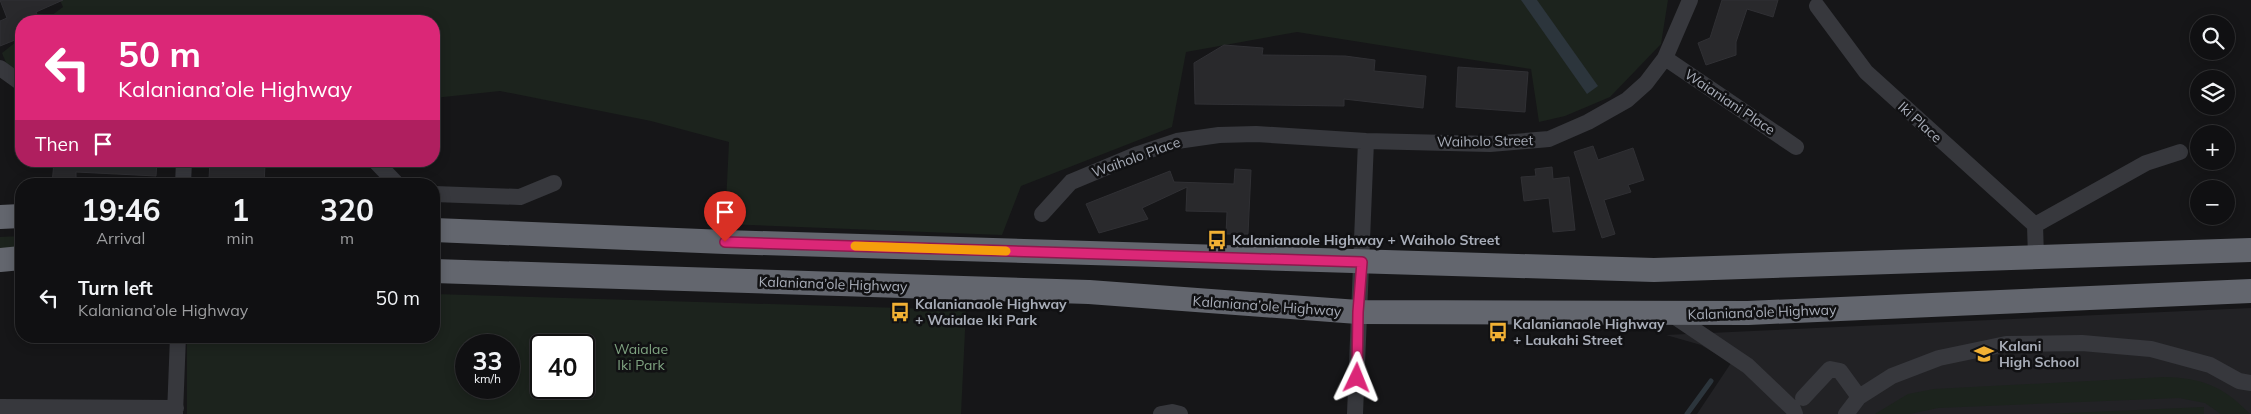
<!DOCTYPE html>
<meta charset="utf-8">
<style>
:root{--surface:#101012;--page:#19191b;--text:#f1f3f6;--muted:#9c9d9f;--line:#303032}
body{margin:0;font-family:Mulish,sans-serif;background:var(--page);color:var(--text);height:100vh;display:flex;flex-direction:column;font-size:19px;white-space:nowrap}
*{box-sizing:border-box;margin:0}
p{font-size:16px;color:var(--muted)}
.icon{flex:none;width:28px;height:28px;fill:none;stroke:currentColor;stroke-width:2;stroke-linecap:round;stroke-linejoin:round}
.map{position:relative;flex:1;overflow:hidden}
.sheet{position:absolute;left:15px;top:178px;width:425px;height:165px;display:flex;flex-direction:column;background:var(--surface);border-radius:20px;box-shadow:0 2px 12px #0003,0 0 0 1px var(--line)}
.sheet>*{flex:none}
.top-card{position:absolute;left:15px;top:15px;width:425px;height:152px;border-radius:20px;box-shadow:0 2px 12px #0003,0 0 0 1px var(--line);background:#db2777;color:#fff;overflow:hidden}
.fabs{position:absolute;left:2190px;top:15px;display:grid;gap:10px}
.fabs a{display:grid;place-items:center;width:45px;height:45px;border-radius:50%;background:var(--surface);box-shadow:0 2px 12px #0003,0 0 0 1px var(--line);font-size:25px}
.speed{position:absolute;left:455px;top:334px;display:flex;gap:10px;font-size:25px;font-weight:700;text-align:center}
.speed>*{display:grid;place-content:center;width:65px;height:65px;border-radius:50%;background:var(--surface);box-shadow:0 2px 12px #0003,0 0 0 1px var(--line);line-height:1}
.speed small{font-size:12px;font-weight:400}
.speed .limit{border:2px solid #111;border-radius:8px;background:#fff;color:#111}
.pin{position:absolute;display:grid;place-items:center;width:42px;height:42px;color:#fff;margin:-51px -21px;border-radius:50% 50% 50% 0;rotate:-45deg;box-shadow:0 0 5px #0007}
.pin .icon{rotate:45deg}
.me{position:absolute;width:55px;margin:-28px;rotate:2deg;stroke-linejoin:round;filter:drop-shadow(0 0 4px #0008)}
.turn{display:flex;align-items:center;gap:18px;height:105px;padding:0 20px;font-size:22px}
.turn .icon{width:65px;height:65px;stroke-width:2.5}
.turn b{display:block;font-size:35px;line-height:42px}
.then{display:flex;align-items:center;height:48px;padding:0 20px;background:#0003;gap:10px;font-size:19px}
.eta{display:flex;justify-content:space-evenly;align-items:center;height:85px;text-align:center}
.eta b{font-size:30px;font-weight:700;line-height:35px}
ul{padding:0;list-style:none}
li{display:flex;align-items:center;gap:15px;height:70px;padding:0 20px}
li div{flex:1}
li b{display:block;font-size:19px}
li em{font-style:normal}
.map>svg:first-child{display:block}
.built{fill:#222225}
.green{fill:#1c231d;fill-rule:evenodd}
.water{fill:#2c353c}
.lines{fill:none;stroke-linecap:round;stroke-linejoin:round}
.stream{stroke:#2c353c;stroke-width:5}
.building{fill:#29292c;stroke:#303034}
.minor{stroke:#37383d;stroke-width:16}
.highway{stroke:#63666e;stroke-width:24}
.route-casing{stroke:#8e194d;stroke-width:12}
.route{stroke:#db2777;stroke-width:9}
.slow{stroke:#f59e0b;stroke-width:9}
.labels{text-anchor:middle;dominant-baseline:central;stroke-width:5;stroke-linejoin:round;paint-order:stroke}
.street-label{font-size:14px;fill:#a8adb8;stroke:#111113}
.poi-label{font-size:14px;font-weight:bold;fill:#a8adb8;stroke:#111113;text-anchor:start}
.park-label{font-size:14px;fill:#7fa381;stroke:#111113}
</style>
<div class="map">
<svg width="2251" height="414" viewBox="0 0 2251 414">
<rect width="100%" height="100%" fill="#161618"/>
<path class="built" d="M 2251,308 L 2251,414 L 1697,414 L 1731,363 L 1701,345 L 1666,335 Z"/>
<path class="green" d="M 60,0 L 1668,0 L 1661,44 L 1610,97 L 1565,116 L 1539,122 L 1531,69 L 1297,32 L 1186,52 L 1172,127 L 1021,186 L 1002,235 L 725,224 L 729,142 L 651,121 L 500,91 L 434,98 L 434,21 L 44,21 L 63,7 Z
M 21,38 L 21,73 L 7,65 L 2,53 Z
M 21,236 L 21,251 L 0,252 L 0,237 Z
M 434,294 L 966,310 L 961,414 L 187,414 L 187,336 L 434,336 ZM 466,345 L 509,345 L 509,388 L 466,388 ZM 541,345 L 584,345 L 584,388 L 541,388 Z
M 2165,377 C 2202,378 2223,386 2250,414 L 2221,414 L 2205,403 L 2179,398 L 1938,408 L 1910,414 L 1875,414 L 1908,394 L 1934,389 Z
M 2204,407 L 2204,414 L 2047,414 Z"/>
<path class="water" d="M 1521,0 L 1537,0 L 1598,86 L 1587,94 Z"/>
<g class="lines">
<path class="stream" d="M 1687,414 L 1711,381"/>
</g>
<path class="building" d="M 0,0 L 63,0 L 36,12 L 40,21 L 21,21 L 21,28 L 17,30 L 20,38 L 0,46 L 0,21 L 7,18 Z
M 1722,0 L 1778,0 L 1773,17 L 1747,9 L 1736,42 L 1736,55 L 1706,65 L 1698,43 L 1710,38 Z
M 1224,45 L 1263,48 L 1262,55 L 1345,56 L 1375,60 L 1374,71 L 1426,76 L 1423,108 L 1344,99 L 1344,106 L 1195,104 L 1194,63 Z
M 1458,67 L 1528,72 L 1525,112 L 1456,107 Z
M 1593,146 L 1598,160 L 1633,148 L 1644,180 L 1628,185 L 1631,192 L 1604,200 L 1615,234 L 1602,238 L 1574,152 Z
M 73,161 L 157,161 L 156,176 L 76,172 L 76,184 L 52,184 L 54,162 L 73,163 Z
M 210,161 L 265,165 L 264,184 L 226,184 L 227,180 L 209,179 Z
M 1552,167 L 1553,179 L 1569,177 L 1575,230 L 1553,232 L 1549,198 L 1524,201 L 1521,177 L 1536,176 L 1535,169 Z
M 1235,169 L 1251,170 L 1248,234 L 1226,234 L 1227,212 L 1186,211 L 1187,187 L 1142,208 L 1148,219 L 1099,233 L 1086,204 L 1170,171 L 1174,182 L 1234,184 Z"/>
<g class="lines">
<path class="minor" d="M 1817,6 L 1866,72 L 2035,225 L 2036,257
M 1665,58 L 1796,147
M 0,68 L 21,83
M 375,161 L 397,184
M 183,184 L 184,161
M 434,194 L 520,197 L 554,183
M 1042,214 L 1071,182 L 1138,154 L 1177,141 L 1219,135 L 1256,134 L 1366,141 L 1490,144 L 1549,139 L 1588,122 L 1627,100 L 1646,83 L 1665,58 L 1690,0
M 2035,225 L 2146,163 L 2180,152
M 1671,314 L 1748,366 L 1793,409 L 1795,414
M 1803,398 L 1830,369 L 1840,371 L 1859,397
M 0,407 L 176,408
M 175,414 L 178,336
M 1161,414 L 1172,412 L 1180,414
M 1355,414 L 1366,141
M 1846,414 L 1859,397 L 1892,376 L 1939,358 L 2006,344 L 2082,343 L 2151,349 L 2210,365 L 2239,381 L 2251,383"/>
<path class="highway" d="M 0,217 L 21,216
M 434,230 L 725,242 L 1654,270 L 2251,250
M 0,260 L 21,258
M 434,271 L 1089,292 L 1358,312 L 1748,313 L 2251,291"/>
</g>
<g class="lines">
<defs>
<path id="route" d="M 725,242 L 1362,262 L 1358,312 L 1357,378"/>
</defs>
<use href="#route" class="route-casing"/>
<use href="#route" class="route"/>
<path class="slow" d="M 855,246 L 1006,251"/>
</g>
<defs>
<symbol id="bus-bare" viewBox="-9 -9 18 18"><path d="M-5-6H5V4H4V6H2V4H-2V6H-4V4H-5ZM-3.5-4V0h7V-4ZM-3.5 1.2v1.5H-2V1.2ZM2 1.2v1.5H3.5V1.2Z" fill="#f2b134" stroke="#111113" stroke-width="2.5" paint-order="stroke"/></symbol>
<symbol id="school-bare" viewBox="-9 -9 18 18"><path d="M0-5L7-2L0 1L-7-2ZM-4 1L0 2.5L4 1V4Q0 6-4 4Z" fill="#f2b134" stroke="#111113" stroke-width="2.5" paint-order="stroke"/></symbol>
</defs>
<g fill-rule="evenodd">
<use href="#bus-bare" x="1203" y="226" width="28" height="28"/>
<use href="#bus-bare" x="886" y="298" width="28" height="28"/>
<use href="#bus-bare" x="1484" y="318" width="28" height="28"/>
<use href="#school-bare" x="1970" y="340" width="28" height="28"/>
</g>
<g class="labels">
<g class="street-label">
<text transform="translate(1730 102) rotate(34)">Waianiani Place</text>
<text transform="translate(1920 122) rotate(42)">Iki Place</text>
<text transform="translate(1485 141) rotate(-1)">Waiholo Street</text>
<text transform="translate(1136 157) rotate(-20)">Waiholo Place</text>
<text transform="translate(833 284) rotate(2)">Kalaniana’ole Highway</text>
<text transform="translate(1267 306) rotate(4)">Kalaniana’ole Highway</text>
<text transform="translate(1762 312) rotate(-2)">Kalaniana’ole Highway</text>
</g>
<g class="poi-label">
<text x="1232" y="240">Kalanianaole Highway + Waiholo Street</text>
<text x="915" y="304">Kalanianaole Highway<tspan x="915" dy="16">+ Waialae Iki Park</tspan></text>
<text x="1513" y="324">Kalanianaole Highway<tspan x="1513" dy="16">+ Laukahi Street</tspan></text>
<text x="1999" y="346">Kalani<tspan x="1999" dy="16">High School</tspan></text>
</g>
<g class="park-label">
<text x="641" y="349">Waialae<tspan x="641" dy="16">Iki Park</tspan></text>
</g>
</g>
</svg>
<div class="fabs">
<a><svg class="icon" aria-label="search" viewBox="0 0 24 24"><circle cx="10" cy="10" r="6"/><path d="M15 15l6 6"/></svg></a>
<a><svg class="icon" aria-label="layers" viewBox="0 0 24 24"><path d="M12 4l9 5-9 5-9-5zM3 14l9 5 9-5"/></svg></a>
<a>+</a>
<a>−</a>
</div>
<div class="speed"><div>33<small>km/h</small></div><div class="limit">40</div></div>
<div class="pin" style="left:725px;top:242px;background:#d93025"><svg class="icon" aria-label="arrive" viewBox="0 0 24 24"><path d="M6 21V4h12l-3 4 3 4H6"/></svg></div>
<svg class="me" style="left:1357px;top:378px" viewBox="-20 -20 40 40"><path d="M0-17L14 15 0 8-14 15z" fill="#db2777" stroke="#fff" stroke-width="4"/></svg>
<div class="top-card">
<div class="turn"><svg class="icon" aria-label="left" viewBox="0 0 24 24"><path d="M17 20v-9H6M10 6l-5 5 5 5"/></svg><div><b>50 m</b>Kalaniana’ole Highway</div></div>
<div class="then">Then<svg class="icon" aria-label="arrive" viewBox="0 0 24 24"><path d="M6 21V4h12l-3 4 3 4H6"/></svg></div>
</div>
<section class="sheet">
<div class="eta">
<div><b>19:46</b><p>Arrival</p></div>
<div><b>1</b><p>min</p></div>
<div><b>320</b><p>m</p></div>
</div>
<ul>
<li><svg class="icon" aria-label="left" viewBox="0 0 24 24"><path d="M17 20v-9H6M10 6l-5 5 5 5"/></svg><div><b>Turn left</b><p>Kalaniana’ole Highway</p></div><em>50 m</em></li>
</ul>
</section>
</div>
